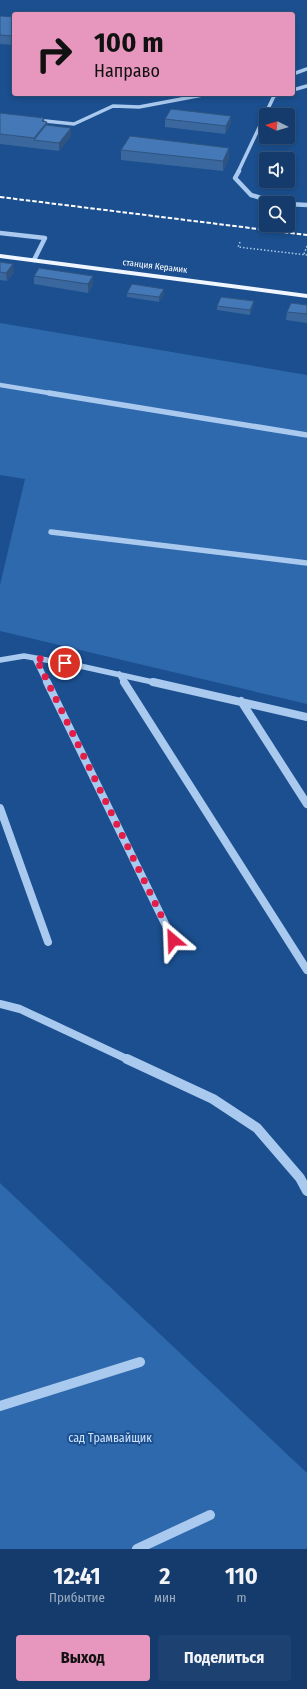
<!DOCTYPE html>
<html lang="ru">
<meta charset="utf-8">
<style>
:root{--surface:#143b6b;--page:#1d4271;--text:#f1f3f6;--muted:#9dadc1;--line:#33557e;--accent:#e797bd}
body{margin:0;font-family:"Fira Sans Condensed",sans-serif;background:var(--page);color:var(--text);height:100vh;display:flex;flex-direction:column;font-size:15px;white-space:nowrap}
*{box-sizing:border-box;margin:0}
p{font-size:13px;color:var(--muted)}
.icon{flex:none;width:22px;height:22px;fill:none;stroke:currentColor;stroke-width:2;stroke-linecap:round;stroke-linejoin:round}
.map{position:relative;height:1549px;overflow:hidden}
.details{display:flex;flex-direction:column;background:var(--surface);flex:1}
.details>*{flex:none}
.top-card{position:absolute;left:12px;top:12px;width:283px;height:84px;border-radius:4px;box-shadow:0 2px 6px #0003,0 0 0 1px var(--line);background:#e797bd;color:#111;overflow:hidden}
.needle{width:26px;rotate:275deg}
.controls{position:absolute;left:259px;top:108px;display:grid;gap:8px}
.controls a{display:grid;place-items:center;width:36px;height:36px;border-radius:4px;background:var(--surface);box-shadow:0 2px 6px #0003,0 0 0 1px var(--line);font-size:20px}
.pin{position:absolute;display:grid;place-items:center;width:34px;height:34px;color:#fff;margin:-17px;border:2px solid #fff;border-radius:50%;box-shadow:0 1px 4px #0007}
.me{position:absolute;width:44px;margin:-22px;rotate:334deg;stroke-linejoin:round;filter:drop-shadow(0 0 3px #0008)}
.turn{display:flex;align-items:center;gap:14px;height:84px;padding:0 16px;font-size:18px}
.turn .icon{width:52px;height:52px;stroke-width:2.5}
.turn b{display:block;font-size:28px;line-height:34px}
.eta{display:flex;justify-content:space-evenly;align-items:center;height:68px;text-align:center}
.eta b{font-size:24px;font-weight:700;line-height:28px}
.cta{display:flex;gap:8px;margin-top:auto;padding:8px 16px}
.cta a{flex:1;height:46px;border-radius:4px;background:var(--accent);color:#111;font-size:16px;font-weight:700;line-height:46px;text-align:center}
.cta a+a{background:var(--page);color:var(--text)}
.map>svg:first-child{display:block}
.green{fill:#2e69ad}
.lines{fill:none;stroke-linecap:round;stroke-linejoin:round}
.path{stroke:#a9c9ee;stroke-width:1.5;stroke-dasharray:1.5 2;stroke-linecap:butt}
.minor-far4{stroke:#a9c9ee;stroke-width:3.5}
.minor-far3{stroke:#a9c9ee;stroke-width:4.5}
.minor-far2{stroke:#a9c9ee;stroke-width:5.5}
.minor-far1{stroke:#a9c9ee;stroke-width:8}
.minor{stroke:#a9c9ee;stroke-width:10}
.major{fill:#f0f6ff;fill-rule:evenodd}
.rail{stroke:#fff;stroke-width:2;stroke-dasharray:4.5 2;stroke-linecap:butt}
.wall{fill:#3a679d}
.shaded-wall{fill:#305480}
.building{fill:#4478b7;stroke:#305480}
.route{stroke:#e11d48;stroke-width:7;stroke-dasharray:0 12.6}
.labels{text-anchor:middle;dominant-baseline:central;stroke-width:4;stroke-linejoin:round;paint-order:stroke}
.far-street-label{font-size:9px;fill:#fff;stroke:#1b4f8f}
.near-park-label{font-size:12px;fill:#cfe3fa;stroke:#1b4f8f}
</style>
<div class="map">
<svg width="307" height="1549" viewBox="0 0 307 1549">
<rect width="100%" height="100%" fill="#1b4f8f"/>
<path class="green" d="M 0,323 L 307,375 L 307,704 L 0,631 L 0,585 L 25,479 L 0,475 Z
M 0,1183 L 307,1473 L 307,1549 L 0,1549 Z"/>
<g class="lines">
<path class="path" d="M 240,242 L 238,247 L 307,255
M 304,254 L 307,246"/>
<path class="minor-far4" d="M 293,74 L 307,69
M 293,90 L 307,86
M 36,120 L 74,124 L 113,106 L 139,107 L 208,94
M 238,172 L 274,96 L 281,94"/>
<path class="minor-far3" d="M 239,171 L 235,178 L 251,195 L 278,203
M 288,204 L 307,205
M 0,233 L 45,238 L 34,260
M 0,385 L 55,394"/>
<path class="minor-far2" d="M 49,393 L 307,435
M 51,532 L 307,563
M 35,658 L 47,683
M 0,660 L 24,656 L 80,666 L 157,683
M 119,674 L 125,683"/>
<path class="minor-far1" d="M 47,682 L 173,940
M 124,682 L 307,970
M 153,682 L 307,717
M 241,701 L 307,804
M 0,808 L 48,942
M 0,1004 L 20,1009 L 129,1060"/>
<path class="minor" d="M 127,1059 L 213,1099 L 257,1128 L 300,1178 L 307,1191
M 0,1406 L 140,1362
M 137,1549 L 210,1515"/>
<path class="major" d="M 0,254 L 307,294 L 307,298 L 0,258 Z"/>
<path class="rail" d="M 0,197 L 307,235"/>
</g>
<path class="wall" d="M 0,16 L 14,17 L 14,45 L 0,44 Z
M 0,113 L 47,122 L 48,125 L 71,136 L 59,151 L 0,144 Z
M 165,119 L 231,123 L 225,134 L 165,127 Z
M 121,150 L 229,158 L 223,171 L 121,160 Z
M 0,262 L 14,272 L 7,281 L 0,280 Z
M 34,276 L 93,285 L 88,293 L 34,284 Z
M 127,293 L 164,294 L 159,302 L 127,297 Z
M 307,305 L 307,323 L 286,320 L 287,312 Z
M 217,306 L 253,306 L 250,315 L 217,310 Z"/>
<path class="shaded-wall" d="M 231,116 L 231,123 L 225,134 L 226,126 Z
M 44,118 L 45,124 L 47,122 L 48,131 L 34,140 L 34,138 L 42,121 Z
M 71,128 L 71,136 L 59,151 L 59,143 Z
M 229,148 L 229,158 L 223,171 L 223,161 Z
M 13,264 L 14,272 L 7,281 L 6,273 Z
M 93,276 L 93,285 L 88,293 L 88,284 Z
M 164,289 L 164,294 L 159,302 L 159,297 Z
M 254,301 L 253,306 L 250,315 L 250,310 Z"/>
<path class="building" d="M 0,16 L 14,17 L 14,36 L 0,35 Z
M 171,109 L 231,116 L 226,126 L 165,119 Z
M 0,113 L 44,118 L 42,121 L 47,122 L 34,138 L 0,134 Z
M 46,125 L 71,128 L 59,143 L 34,140 Z
M 130,136 L 229,148 L 223,161 L 121,150 Z
M 0,262 L 13,264 L 6,273 L 0,272 Z
M 39,268 L 93,276 L 88,284 L 34,276 Z
M 132,284 L 164,289 L 159,297 L 127,293 Z
M 221,297 L 254,301 L 250,310 L 217,306 Z
M 291,303 L 307,305 L 307,314 L 287,312 Z"/>
<g class="lines">
<path class="route" d="M 65,663 L 36,658 L 173,940"/>
</g>
<g class="labels">
<g class="far-street-label">
<text transform="translate(155 266) rotate(7)">станция Керамик</text>
</g>
<g class="near-park-label">
<text x="110" y="1438">сад Трамвайщик</text>
</g>
</g>
</svg>
<div class="controls">
<a><svg class="needle" viewBox="-14 -14 28 28"><path d="M0-13l5 13h-10z" fill="#e53935"/><path d="M0 13l5-13h-10z" fill="#9dadc1"/></svg></a>
<a><svg class="icon" aria-label="sound" viewBox="0 0 24 24"><path d="M4 9h4l5-4v14l-5-4H4zM17 9q2 3 0 6"/></svg></a>
<a><svg class="icon" aria-label="search" viewBox="0 0 24 24"><circle cx="10" cy="10" r="6"/><path d="M15 15l6 6"/></svg></a>
</div>
<div class="pin" style="left:65px;top:663px;background:#d93025"><svg class="icon" aria-label="arrive" viewBox="0 0 24 24"><path d="M6 21V4h12l-3 4 3 4H6"/></svg></div>
<svg class="me" style="left:173px;top:940px" viewBox="-20 -20 40 40"><path d="M0-17L14 15 0 8-14 15z" fill="#e11d48" stroke="#fff" stroke-width="4"/></svg>
<div class="top-card">
<div class="turn"><svg class="icon" aria-label="right" viewBox="0 0 24 24"><path d="M7 20v-9h11M14 6l5 5-5 5"/></svg><div><b>100 m</b>Направо</div></div>
</div>
</div>
<section class="details">
<div class="eta">
<div><b>12:41</b><p>Прибытие</p></div>
<div><b>2</b><p>мин</p></div>
<div><b>110</b><p>m</p></div>
</div>
<div class="cta"><a>Выход</a><a>Поделиться</a></div>
</section>
